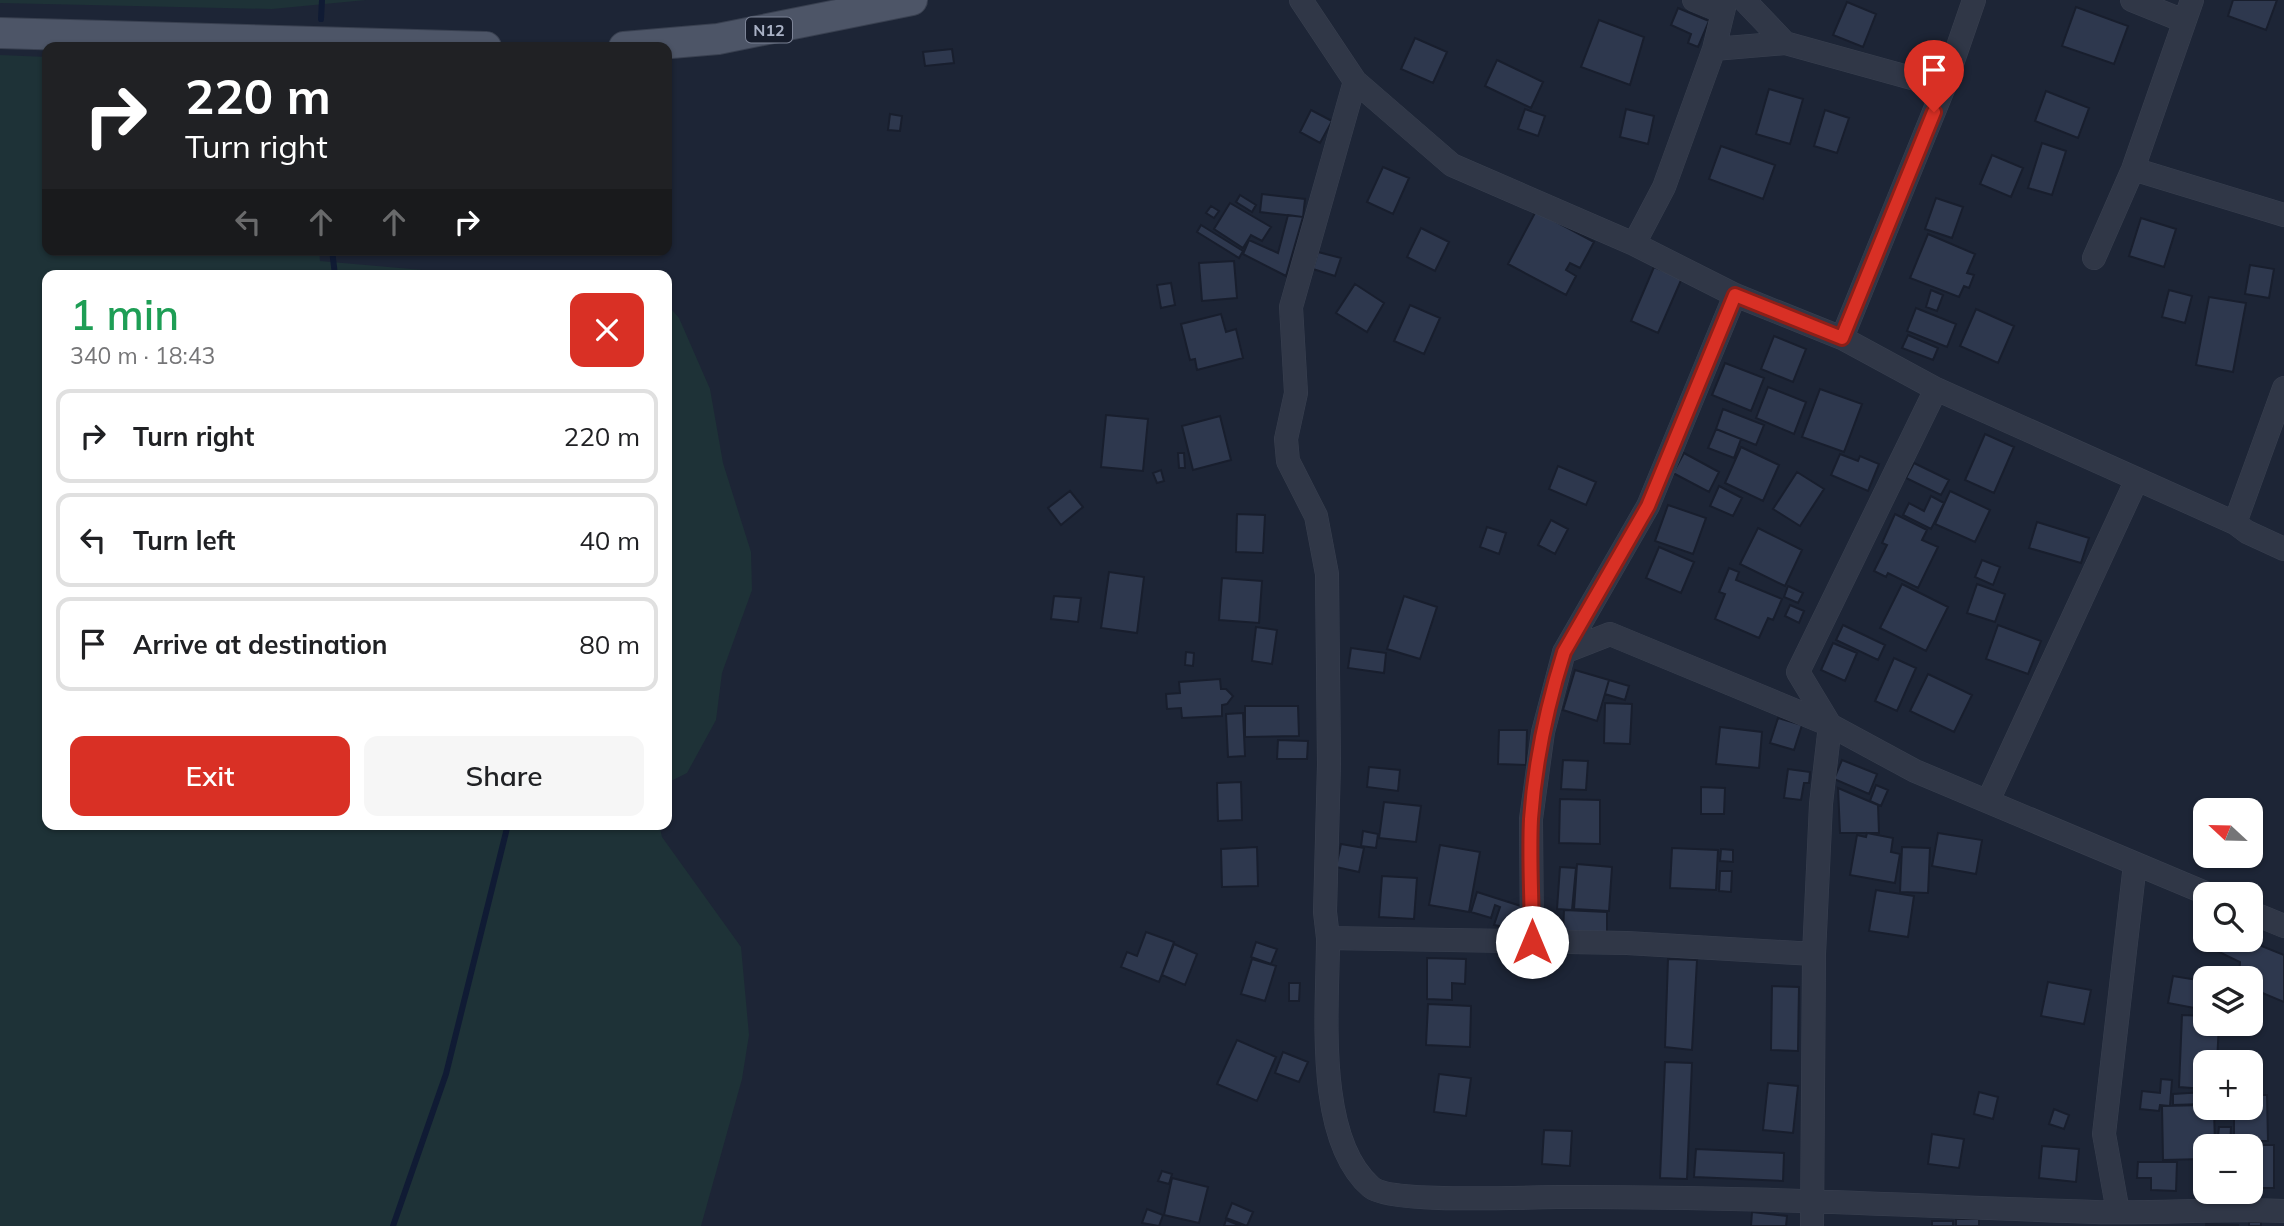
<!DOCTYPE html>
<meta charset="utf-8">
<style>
:root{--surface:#fff;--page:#f6f6f6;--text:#202124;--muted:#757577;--line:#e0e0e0;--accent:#d93025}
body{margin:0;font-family:Mulish,sans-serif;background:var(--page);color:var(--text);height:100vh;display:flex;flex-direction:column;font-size:26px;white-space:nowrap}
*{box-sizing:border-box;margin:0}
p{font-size:23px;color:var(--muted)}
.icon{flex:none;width:38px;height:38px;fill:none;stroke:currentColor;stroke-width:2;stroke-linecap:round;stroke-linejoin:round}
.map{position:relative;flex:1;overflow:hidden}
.sheet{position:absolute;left:42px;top:270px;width:630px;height:560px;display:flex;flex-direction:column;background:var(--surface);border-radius:14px;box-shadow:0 2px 5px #0004}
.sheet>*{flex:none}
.banner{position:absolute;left:42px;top:42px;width:630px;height:214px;border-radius:14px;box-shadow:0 2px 5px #0004;background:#202124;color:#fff;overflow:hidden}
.needle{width:46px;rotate:292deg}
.buttons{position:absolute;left:2193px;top:798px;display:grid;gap:14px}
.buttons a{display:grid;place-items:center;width:70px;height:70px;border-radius:14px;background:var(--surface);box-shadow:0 2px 5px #0004;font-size:35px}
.pin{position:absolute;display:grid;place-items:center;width:60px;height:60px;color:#fff;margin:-72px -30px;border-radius:50% 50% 50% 0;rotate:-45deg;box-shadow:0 0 7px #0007}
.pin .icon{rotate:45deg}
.me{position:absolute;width:77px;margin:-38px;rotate:0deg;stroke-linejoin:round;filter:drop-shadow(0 0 5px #0008)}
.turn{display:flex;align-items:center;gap:24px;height:147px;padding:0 28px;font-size:32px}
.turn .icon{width:91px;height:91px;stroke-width:2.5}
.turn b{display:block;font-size:49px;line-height:60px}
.lanes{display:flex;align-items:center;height:66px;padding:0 28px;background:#0003;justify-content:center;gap:35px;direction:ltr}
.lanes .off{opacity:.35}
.round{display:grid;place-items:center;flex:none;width:74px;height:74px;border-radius:14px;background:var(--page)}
.overview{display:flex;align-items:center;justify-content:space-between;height:119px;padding:0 28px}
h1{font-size:42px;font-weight:600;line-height:52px;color:#1e9e55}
.cta{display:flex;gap:14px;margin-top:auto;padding:14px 28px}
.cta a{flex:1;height:80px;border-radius:14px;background:var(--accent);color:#fff;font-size:28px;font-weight:600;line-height:80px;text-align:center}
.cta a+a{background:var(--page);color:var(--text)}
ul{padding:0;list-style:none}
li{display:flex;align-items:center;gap:21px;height:94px;margin:0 14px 10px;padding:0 14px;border:4px solid var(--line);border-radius:14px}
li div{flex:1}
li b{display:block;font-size:26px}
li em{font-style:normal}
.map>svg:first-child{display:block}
.green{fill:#1e3237}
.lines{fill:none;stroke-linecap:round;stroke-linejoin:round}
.stream{stroke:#101b34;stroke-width:6}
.building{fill:#2e384e;stroke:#181e2d;stroke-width:2}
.minor-casing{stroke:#394050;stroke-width:24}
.major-casing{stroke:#394050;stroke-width:32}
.minor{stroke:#303747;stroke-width:23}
.major{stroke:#4d5567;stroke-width:30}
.route-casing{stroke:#8d1f18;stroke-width:18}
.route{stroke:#d93025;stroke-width:12}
.labels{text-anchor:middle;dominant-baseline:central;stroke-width:7;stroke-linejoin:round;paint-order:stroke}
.shield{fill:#161c2b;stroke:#7d8497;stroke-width:2}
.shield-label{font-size:16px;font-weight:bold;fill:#a9b1c5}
</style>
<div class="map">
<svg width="2284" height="1226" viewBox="0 0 2284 1226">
<rect width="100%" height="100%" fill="#1d2536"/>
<path class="green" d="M 0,0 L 366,0 L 272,9 L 0,3 Z
M 0,55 L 47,57 L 47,250 L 319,250 L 320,261 L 479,275 L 47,275 L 47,824 L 659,824 L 662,837 L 741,947 L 749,1035 L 742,1079 L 701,1226 L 0,1226 Z
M 667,304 L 679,318 L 710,389 L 723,463 L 751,552 L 752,590 L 722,673 L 716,720 L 687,773 L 667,783 Z"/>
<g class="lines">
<path class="stream" d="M 321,19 L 322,0
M 332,250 L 335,275
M 393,1226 L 446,1074 L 508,824"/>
</g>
<path class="building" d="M 2233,0 L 2277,0 L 2266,30 L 2228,16 Z
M 1847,2 L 1876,14 L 1863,47 L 1833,35 Z
M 2076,7 L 2128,26 L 2114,64 L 2062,46 Z
M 1678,8 L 1709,21 L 1698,47 L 1688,43 L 1691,34 L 1671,25 Z
M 1599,20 L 1644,37 L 1630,85 L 1581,67 Z
M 1415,38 L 1447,52 L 1433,83 L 1401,69 Z
M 952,49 L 954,63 L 925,66 L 923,52 Z
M 1497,60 L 1543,82 L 1531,108 L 1485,86 Z
M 1769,89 L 1803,99 L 1790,144 L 1756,134 Z
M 2046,91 L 2089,108 L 2078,138 L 2035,121 Z
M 1525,109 L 1545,116 L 1538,136 L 1518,129 Z
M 1626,109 L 1654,116 L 1648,144 L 1620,137 Z
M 1311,110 L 1332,121 L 1320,143 L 1300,132 Z
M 1825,110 L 1849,118 L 1837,153 L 1814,146 Z
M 890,114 L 902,116 L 900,131 L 888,130 Z
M 2042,143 L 2066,151 L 2052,195 L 2028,188 Z
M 1721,146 L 1775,165 L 1763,199 L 1709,179 Z
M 1992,155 L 2023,168 L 2011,197 L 1980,184 Z
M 1383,167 L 1409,178 L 1393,214 L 1367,202 Z
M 1262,194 L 1305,199 L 1303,217 L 1260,212 Z
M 1240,195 L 1256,205 L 1252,212 L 1236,202 Z
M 1936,198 L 1963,207 L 1952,238 L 1925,229 Z
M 1230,203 L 1271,227 L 1262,241 L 1251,235 L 1243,248 L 1214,229 Z
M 1211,206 L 1219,211 L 1214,218 L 1206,213 Z
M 1536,211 L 1594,242 L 1580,268 L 1570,263 L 1566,270 L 1576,276 L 1566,295 L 1508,264 Z
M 1288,215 L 1303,217 L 1286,276 L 1243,254 L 1249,240 L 1278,253 Z
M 2141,218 L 2176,229 L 2164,267 L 2129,256 Z
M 1201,225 L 1243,251 L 1239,258 L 1197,232 Z
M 1421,228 L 1449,242 L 1435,271 L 1407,257 Z
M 1928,234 L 1975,254 L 1967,273 L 1974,275 L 1969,288 L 1964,286 L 1959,297 L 1910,278 Z
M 1318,252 L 1341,258 L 1335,276 L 1313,269 Z
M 1234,261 L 1237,298 L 1202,301 L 1199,263 Z
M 2250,265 L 2274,269 L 2269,298 L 2245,294 Z
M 1654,267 L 1682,278 L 1658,333 L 1631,321 Z
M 1171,283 L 1175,305 L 1161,308 L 1157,285 Z
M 1355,284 L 1384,303 L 1367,332 L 1336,313 Z
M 1931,290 L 1943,295 L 1937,311 L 1926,307 Z
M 2169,290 L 2192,296 L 2185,323 L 2162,317 Z
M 2209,297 L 2246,303 L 2233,372 L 2196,365 Z
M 1410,305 L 1440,318 L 1424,354 L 1394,341 Z
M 1916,308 L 1956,324 L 1947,347 L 1907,331 Z
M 1976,309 L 2014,326 L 1998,363 L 1960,346 Z
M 1221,314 L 1226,332 L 1236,329 L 1243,358 L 1197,370 L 1195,359 L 1190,360 L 1181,324 Z
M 1908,335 L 1938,348 L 1933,360 L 1902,348 Z
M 1774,336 L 1806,349 L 1793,382 L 1761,369 Z
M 1725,363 L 1764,378 L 1751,411 L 1712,395 Z
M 1768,387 L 1806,402 L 1794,434 L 1756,418 Z
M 1820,389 L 1862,404 L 1844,452 L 1802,437 Z
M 1723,409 L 1764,425 L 1756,445 L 1716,429 Z
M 1106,415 L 1148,419 L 1143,471 L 1101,467 Z
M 1220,416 L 1231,460 L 1193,470 L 1182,426 Z
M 1716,429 L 1741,439 L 1734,458 L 1708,448 Z
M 1985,434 L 2014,447 L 1994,493 L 1965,480 Z
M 1741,447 L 1779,465 L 1763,501 L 1725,483 Z
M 1178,453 L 1184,453 L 1185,468 L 1179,468 Z
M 1684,453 L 1719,472 L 1709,492 L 1673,473 Z
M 1840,454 L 1858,461 L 1860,456 L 1879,464 L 1868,491 L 1831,475 Z
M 1914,463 L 1949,480 L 1941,495 L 1906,478 Z
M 1558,466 L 1596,482 L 1586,505 L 1549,489 Z
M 1161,470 L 1164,481 L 1157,483 L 1153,473 Z
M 1797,472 L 1824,489 L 1800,526 L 1773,509 Z
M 1719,486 L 1742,498 L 1733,516 L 1710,506 Z
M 1070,491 L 1083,507 L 1061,525 L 1048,508 Z
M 1950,491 L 1990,510 L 1975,542 L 1935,524 Z
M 1931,496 L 1944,503 L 1931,529 L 1903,515 L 1909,503 L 1924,511 Z
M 1668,505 L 1706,518 L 1693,554 L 1655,541 Z
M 1237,514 L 1265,515 L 1263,553 L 1236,552 Z
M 1895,514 L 1927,530 L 1922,540 L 1938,547 L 1918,588 L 1888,573 L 1886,577 L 1874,571 L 1887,545 L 1882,543 Z
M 1551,520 L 1568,529 L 1555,554 L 1538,545 Z
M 2037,522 L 2089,538 L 2081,563 L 2029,548 Z
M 1487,527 L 1506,533 L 1499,554 L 1480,547 Z
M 1758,528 L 1802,550 L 1785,586 L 1740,564 Z
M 1659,547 L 1694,562 L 1681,593 L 1646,578 Z
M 1982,560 L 2000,567 L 1993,585 L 1975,577 Z
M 1729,568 L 1739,572 L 1736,580 L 1782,599 L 1773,620 L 1768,618 L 1759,638 L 1715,619 L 1725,594 L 1719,592 Z
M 1109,572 L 1144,577 L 1137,633 L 1101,628 Z
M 1222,578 L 1262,581 L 1259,623 L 1219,620 Z
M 1902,584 L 1948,607 L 1926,651 L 1880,628 Z
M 1977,584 L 2005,594 L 1995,622 L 1967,613 Z
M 1788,586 L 1803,593 L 1798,603 L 1784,597 Z
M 1054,596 L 1081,598 L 1078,622 L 1051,619 Z
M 1404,596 L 1437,607 L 1420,659 L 1387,649 Z
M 1790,605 L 1804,611 L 1799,623 L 1785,616 Z
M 1843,625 L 1885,645 L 1878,660 L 1836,640 Z
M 1998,625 L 2041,641 L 2028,674 L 1986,659 Z
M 1256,627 L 1277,630 L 1272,664 L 1252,661 Z
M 1833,643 L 1857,653 L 1845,681 L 1821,670 Z
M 1351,648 L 1386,653 L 1384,673 L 1348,668 Z
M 1186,652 L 1194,653 L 1193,666 L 1185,665 Z
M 1894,658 L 1916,668 L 1897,711 L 1875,701 Z
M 1575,670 L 1609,680 L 1597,721 L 1563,710 Z
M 1928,674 L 1972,695 L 1954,732 L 1910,711 Z
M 1220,679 L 1221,689 L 1226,689 L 1233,696 L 1227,704 L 1222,705 L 1222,716 L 1182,718 L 1181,708 L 1167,709 L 1166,694 L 1180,693 L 1179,682 Z
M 1609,680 L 1629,686 L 1625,700 L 1605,694 Z
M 1605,703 L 1632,704 L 1630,744 L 1604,743 Z
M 1245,706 L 1298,706 L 1299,736 L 1245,737 Z
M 1243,713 L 1245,756 L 1228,757 L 1226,714 Z
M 1778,718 L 1802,725 L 1794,750 L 1770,743 Z
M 1720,727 L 1762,732 L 1759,768 L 1716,764 Z
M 1499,730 L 1527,730 L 1526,765 L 1498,764 Z
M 1278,740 L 1308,741 L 1307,759 L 1277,759 Z
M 1563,760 L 1588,761 L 1586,790 L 1561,789 Z
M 1842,760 L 1877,774 L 1869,794 L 1834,779 Z
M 1369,767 L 1400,770 L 1398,791 L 1367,787 Z
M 1788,769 L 1810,772 L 1809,783 L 1804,783 L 1801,800 L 1784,798 Z
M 1241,782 L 1242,820 L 1218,821 L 1217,783 Z
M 1876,785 L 1888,790 L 1881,806 L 1870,801 Z
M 1701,787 L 1725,788 L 1724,814 L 1701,814 Z
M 1838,788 L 1878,805 L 1879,833 L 1840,833 Z
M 1560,799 L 1600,800 L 1600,844 L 1559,843 Z
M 1384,802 L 1421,806 L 1416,842 L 1379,838 Z
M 1363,831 L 1378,834 L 1376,848 L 1361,846 Z
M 1867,833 L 1893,838 L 1891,852 L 1900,854 L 1895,883 L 1850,875 L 1857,835 L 1866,837 Z
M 1938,833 L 1982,840 L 1976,874 L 1932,866 Z
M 1341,844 L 1364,848 L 1359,872 L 1336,867 Z
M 1440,845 L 1480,852 L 1469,912 L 1429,905 Z
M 1257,847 L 1258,886 L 1222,887 L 1221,849 Z
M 1902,847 L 1930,848 L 1928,893 L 1900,892 Z
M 1672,848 L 1718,850 L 1716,890 L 1670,888 Z
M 1721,849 L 1733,850 L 1733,862 L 1720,861 Z
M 1577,864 L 1612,867 L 1609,911 L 1574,909 Z
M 1560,867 L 1576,868 L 1572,910 L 1557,909 Z
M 1720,871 L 1732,871 L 1731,892 L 1719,891 Z
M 1382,876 L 1417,878 L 1414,919 L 1379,917 Z
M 1876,890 L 1914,896 L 1908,937 L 1869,931 Z
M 1477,892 L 1524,907 L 1516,929 L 1494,925 L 1500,907 L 1495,905 L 1491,918 L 1471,912 Z
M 1564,910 L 1607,912 L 1607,934 L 1563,932 Z
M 1146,932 L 1174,942 L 1159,982 L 1121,967 L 1127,952 L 1137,956 Z
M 2219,940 L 2247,940 L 2284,955 L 2284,1002 L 2260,992 L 2259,985 L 2239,976 L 2240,962 L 2215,950 Z
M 1256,942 L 1277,949 L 1271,964 L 1251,957 Z
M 1174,944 L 1197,954 L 1185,985 L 1162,975 Z
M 1427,958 L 1466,959 L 1465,984 L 1452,983 L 1452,1000 L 1427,999 Z
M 1252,959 L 1276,966 L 1265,1001 L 1241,994 Z
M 1668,959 L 1697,960 L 1692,1050 L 1665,1047 Z
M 2173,976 L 2204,981 L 2201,1000 L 2205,1000 L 2205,1010 L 2168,1003 Z
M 2048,982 L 2091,990 L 2084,1024 L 2041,1016 Z
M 1289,983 L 1300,983 L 1299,1001 L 1289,1001 Z
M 1772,986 L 1799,987 L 1798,1051 L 1771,1050 Z
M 1428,1004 L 1471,1006 L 1470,1047 L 1426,1045 Z
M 2182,1015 L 2205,1016 L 2205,1024 L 2219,1024 L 2217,1062 L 2205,1062 L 2205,1089 L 2179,1087 Z
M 1237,1040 L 1276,1057 L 1257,1101 L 1217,1084 Z
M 1283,1052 L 1308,1062 L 1299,1082 L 1275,1073 Z
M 1665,1062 L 1692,1063 L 1687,1179 L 1660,1178 Z
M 1439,1074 L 1471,1078 L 1466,1116 L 1434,1112 Z
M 2161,1079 L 2172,1080 L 2170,1106 L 2160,1105 L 2159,1111 L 2140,1109 L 2142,1091 L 2160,1093 Z
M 1768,1083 L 1798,1086 L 1793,1133 L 1763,1130 Z
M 1979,1092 L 1998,1097 L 1993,1119 L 1974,1114 Z
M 2205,1092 L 2205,1104 L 2173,1105 L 2173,1094 Z
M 2250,1095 L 2267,1095 L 2268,1141 L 2234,1141 L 2234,1108 L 2250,1108 Z
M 2205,1105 L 2214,1108 L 2215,1146 L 2205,1146 L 2205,1159 L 2163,1160 L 2162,1106 Z
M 2054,1109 L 2069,1115 L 2064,1129 L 2049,1124 Z
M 2219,1127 L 2231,1127 L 2230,1146 L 2217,1146 Z
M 1544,1130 L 1572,1131 L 1570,1166 L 1542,1164 Z
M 1932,1134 L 1964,1139 L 1959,1168 L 1928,1164 Z
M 2233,1145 L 2274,1145 L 2274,1188 L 2250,1188 L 2250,1146 Z
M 2042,1146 L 2079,1149 L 2076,1182 L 2039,1178 Z
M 1696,1149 L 1784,1153 L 1783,1181 L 1694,1177 Z
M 2138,1162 L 2177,1162 L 2176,1191 L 2151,1190 L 2151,1178 L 2137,1178 Z
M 2197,1162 L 2205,1162 L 2205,1189 L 2198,1189 Z
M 1162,1171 L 1172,1174 L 1169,1184 L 1158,1181 Z
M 1172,1178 L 1208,1187 L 1199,1223 L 1164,1215 Z
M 1232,1203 L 1253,1212 L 1247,1226 L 1226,1218 Z
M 1147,1209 L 1163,1215 L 1159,1226 L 1142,1223 Z
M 1752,1212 L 1787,1216 L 1786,1226 L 1751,1226 Z
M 1956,1219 L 1979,1219 L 1979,1226 L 1956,1226 Z
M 1226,1220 L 1241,1226 L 1224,1226 Z
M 1932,1221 L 1953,1221 L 1953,1226 L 1932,1226 Z
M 2249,1222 L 2261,1222 L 2261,1226 L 2249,1226 Z
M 2206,1224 L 2238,1225 L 2238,1226 L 2206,1226 Z"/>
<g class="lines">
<defs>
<path id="minor" d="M 1301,0 L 1355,81 L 1452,165 L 1634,244 L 1735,295 L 1842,338 L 1936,389 L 2235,523 L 2247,532 L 2284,549
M 1694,0 L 1723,12
M 1744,0 L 1785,43
M 2132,0 L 2184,21
M 1714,49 L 1785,43 L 1944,87
M 1355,81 L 1291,307 L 1296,393 L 1286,439 L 1288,461 L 1316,516 L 1327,574 L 1329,764 L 1325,912 L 1328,938 L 1627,943 L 1814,954
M 2133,169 L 2284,215
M 1634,244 L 1664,187 L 1714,49 L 1726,0
M 2094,258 L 2133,169 L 2192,0
M 1735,295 L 1648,506 L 1564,652 L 1610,634 L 1830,725 L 1915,771 L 2208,894
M 1842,338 L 1944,87 L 1974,0
M 2235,523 L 2284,388
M 1988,801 L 2137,479
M 2250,912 L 2284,926
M 1328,938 C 1328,1007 1314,1138 1371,1187 C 1390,1204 1526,1197 1558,1197 C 1737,1196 1916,1206 2095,1212 C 2158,1214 2221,1208 2284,1211
M 1532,942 L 1531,819 L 1543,732 L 1564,652
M 2118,1212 L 2104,1134 L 2135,864
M 1812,1226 L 1814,954 L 1821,804 L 1830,725 L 1798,672 L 1936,389"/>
<path id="major" d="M 0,33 L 486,47
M 624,47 L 718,39 L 912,0"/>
</defs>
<use href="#minor" class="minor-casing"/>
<use href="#major" class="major-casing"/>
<use href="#minor" class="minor"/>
<use href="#major" class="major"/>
</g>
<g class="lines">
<defs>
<path id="route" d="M 1532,942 C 1532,901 1529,860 1531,819 C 1535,762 1547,706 1564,652 L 1648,506 L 1735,295 L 1842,338 L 1934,112"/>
</defs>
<use href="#route" class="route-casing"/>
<use href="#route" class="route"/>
</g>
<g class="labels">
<rect class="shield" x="746" y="17.5" width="46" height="25" rx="5"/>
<g class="shield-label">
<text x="769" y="30">N12</text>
</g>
</g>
</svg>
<div class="buttons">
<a><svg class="needle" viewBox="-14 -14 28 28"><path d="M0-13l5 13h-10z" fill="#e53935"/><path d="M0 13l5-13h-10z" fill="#757577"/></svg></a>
<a><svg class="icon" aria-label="search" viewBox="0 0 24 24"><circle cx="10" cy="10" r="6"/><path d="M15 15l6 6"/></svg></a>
<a><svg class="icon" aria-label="layers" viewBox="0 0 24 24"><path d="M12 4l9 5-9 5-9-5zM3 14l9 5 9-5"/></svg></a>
<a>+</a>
<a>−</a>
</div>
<div class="pin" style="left:1934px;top:112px;background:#d93025"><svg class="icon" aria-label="arrive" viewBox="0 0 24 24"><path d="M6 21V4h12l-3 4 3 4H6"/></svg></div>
<svg class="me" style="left:1532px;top:942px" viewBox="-20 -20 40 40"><circle r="19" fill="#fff"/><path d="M0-13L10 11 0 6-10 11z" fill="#d93025"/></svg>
<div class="banner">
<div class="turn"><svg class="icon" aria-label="right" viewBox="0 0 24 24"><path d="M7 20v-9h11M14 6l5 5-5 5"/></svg><div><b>220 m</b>Turn right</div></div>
<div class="lanes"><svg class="icon off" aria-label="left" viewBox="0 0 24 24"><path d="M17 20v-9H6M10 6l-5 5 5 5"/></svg><svg class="icon off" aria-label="ahead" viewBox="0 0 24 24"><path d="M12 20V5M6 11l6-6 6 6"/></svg><svg class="icon off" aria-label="ahead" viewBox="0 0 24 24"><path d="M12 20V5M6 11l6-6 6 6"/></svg><svg class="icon" aria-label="right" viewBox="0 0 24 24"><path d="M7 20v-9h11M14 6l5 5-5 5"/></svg></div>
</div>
<section class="sheet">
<div class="overview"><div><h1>1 min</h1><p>340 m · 18:43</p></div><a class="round" style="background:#d93025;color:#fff"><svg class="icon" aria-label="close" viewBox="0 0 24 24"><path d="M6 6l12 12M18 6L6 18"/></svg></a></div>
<ul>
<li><svg class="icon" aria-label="right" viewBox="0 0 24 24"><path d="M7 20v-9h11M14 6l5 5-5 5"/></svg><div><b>Turn right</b></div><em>220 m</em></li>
<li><svg class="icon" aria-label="left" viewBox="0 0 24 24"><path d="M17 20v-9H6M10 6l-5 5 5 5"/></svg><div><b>Turn left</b></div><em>40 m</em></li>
<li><svg class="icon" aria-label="arrive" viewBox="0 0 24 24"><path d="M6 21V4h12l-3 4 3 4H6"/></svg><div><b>Arrive at destination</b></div><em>80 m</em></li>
</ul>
<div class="cta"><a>Exit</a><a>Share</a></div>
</section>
</div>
